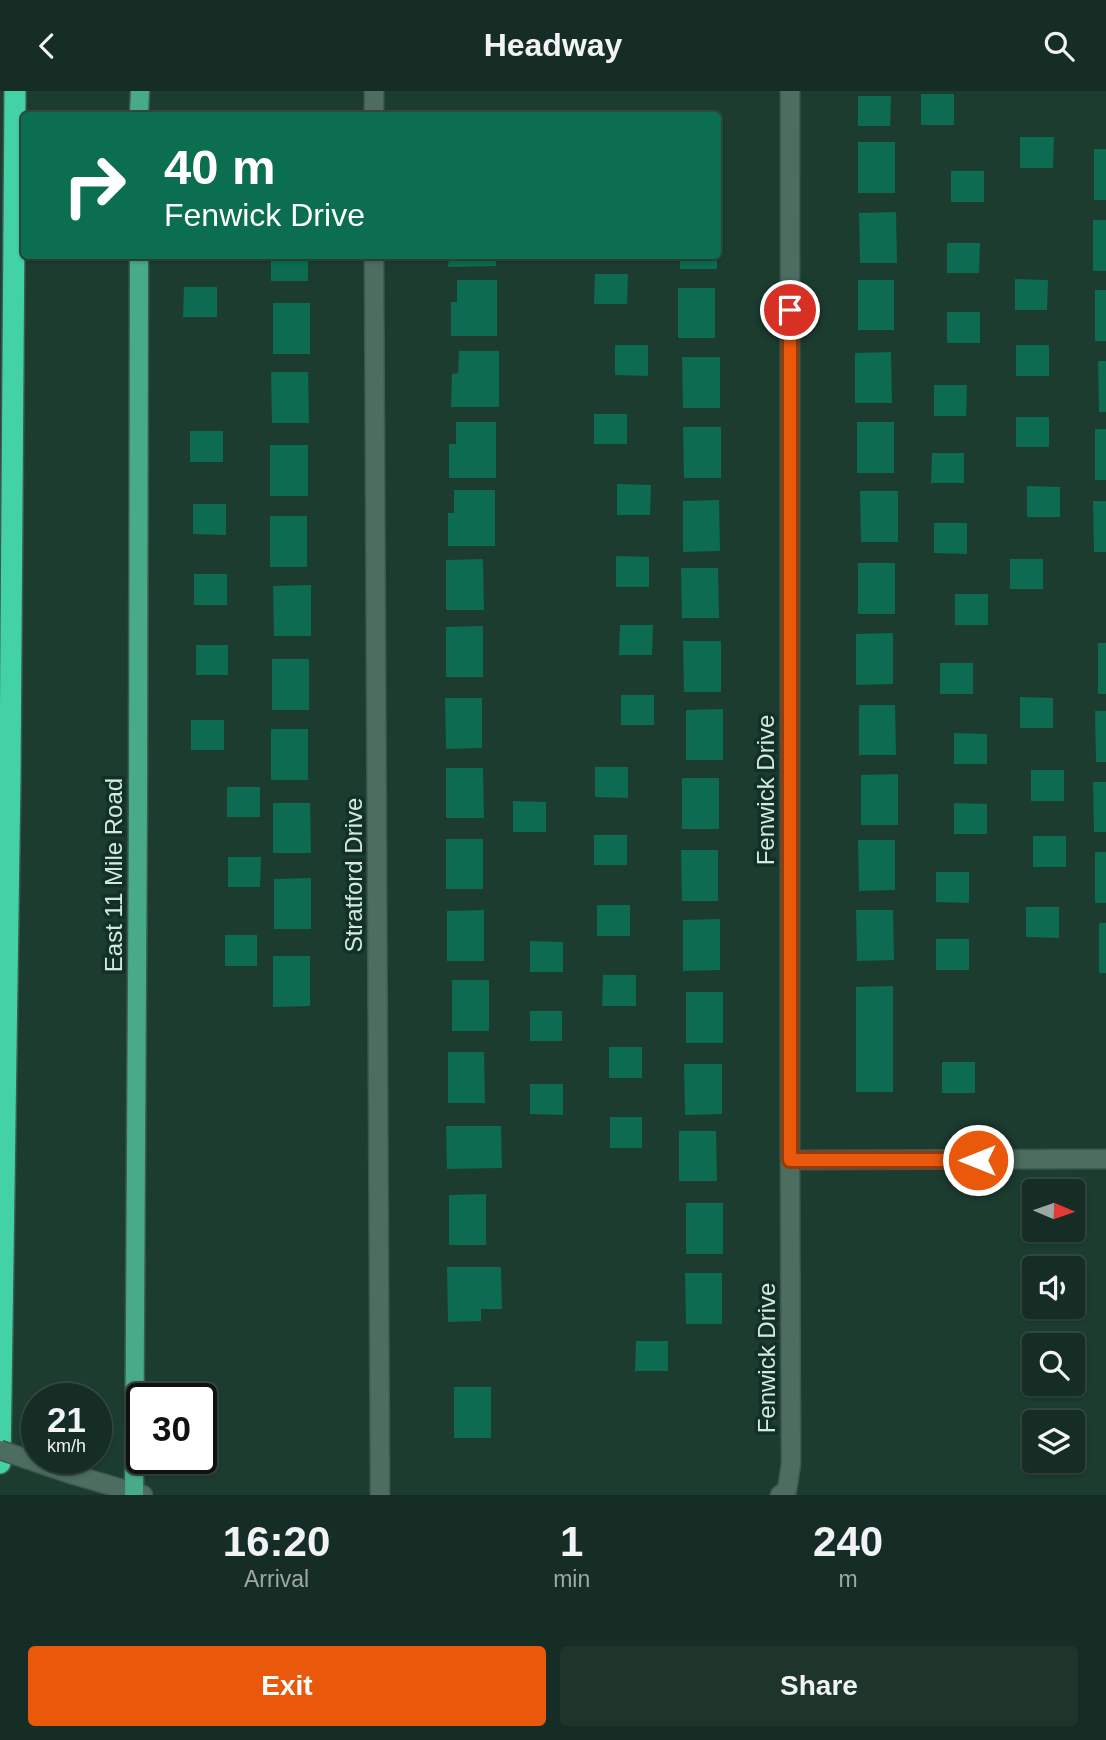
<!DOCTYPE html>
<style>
:root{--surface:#152d24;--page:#1e352c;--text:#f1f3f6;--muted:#9da8a6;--line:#344941;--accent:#ea580c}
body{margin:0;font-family:Helvetica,sans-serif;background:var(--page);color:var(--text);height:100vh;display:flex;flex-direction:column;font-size:26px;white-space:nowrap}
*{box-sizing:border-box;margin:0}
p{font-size:23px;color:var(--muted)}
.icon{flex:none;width:38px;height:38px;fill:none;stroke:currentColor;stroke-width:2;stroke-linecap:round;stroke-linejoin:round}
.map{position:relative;height:1404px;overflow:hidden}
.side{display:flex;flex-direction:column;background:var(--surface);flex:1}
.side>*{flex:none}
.guide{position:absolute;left:21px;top:21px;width:700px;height:147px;border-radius:7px;box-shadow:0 2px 5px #0004,0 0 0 2px var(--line);background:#0b6e4f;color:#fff;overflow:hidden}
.needle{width:46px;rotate:92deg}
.fabs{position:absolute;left:1022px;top:1088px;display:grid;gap:14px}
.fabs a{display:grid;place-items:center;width:63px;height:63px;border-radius:7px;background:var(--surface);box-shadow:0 2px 5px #0004,0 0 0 2px var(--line);font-size:35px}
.speed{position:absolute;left:21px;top:1292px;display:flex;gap:14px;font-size:35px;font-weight:700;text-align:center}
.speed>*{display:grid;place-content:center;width:91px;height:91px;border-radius:50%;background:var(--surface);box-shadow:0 2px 5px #0004,0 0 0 2px var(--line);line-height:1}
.speed small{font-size:18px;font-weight:400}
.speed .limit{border:4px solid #111;border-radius:10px;background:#fff;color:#111}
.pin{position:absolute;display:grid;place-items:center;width:60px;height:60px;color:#fff;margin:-30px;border:4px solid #fff;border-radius:50%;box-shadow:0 2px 7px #0007}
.me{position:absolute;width:77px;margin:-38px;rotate:270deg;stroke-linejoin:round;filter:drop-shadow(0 0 5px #0008)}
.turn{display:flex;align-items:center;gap:24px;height:147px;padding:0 28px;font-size:32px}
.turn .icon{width:91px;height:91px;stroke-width:2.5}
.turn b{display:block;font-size:49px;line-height:60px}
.eta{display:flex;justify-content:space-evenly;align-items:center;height:119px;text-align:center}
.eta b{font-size:42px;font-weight:700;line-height:49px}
.primary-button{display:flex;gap:14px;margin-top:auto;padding:14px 28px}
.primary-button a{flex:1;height:80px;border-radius:7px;background:var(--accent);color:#fff;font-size:28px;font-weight:700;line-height:80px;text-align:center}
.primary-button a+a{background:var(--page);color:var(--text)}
header{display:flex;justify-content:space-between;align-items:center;height:91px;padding:0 28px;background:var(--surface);font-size:32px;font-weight:700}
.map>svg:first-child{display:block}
.building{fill:#0c6b50}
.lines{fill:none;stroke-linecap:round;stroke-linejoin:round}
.minor-casing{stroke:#3d5950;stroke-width:21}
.major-casing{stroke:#3d5950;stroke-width:21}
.highway-casing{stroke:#3d5950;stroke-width:24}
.minor{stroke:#4d6d60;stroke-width:18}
.major{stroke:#47aa89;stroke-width:18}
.highway{stroke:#43d2a5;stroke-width:21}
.minor-bridge-casing{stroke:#3d5950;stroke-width:21;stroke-linecap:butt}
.minor-bridge{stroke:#4d6d60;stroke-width:18}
.route-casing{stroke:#983908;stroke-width:18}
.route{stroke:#ea580c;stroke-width:12}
.labels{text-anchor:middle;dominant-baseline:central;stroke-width:7;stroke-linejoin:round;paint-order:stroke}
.street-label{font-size:24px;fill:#d6e8e0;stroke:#123126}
</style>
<header><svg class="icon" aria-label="back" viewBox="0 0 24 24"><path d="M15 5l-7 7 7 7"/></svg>Headway<svg class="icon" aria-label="search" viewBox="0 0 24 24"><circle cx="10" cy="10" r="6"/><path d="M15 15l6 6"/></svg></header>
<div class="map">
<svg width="1106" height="1404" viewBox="0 0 1106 1404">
<rect width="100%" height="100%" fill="#1c3c30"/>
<path class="building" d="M 921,3 L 954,3 L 954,34 L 921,34 Z
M 858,5 L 891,5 L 890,35 L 858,35 Z
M 1020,46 L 1054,46 L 1053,77 L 1020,77 Z
M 858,51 L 895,51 L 895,102 L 858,102 Z
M 1094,58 L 1106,58 L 1106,109 L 1094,109 Z
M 951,80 L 984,80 L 984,111 L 951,111 Z
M 896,121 L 897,172 L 860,172 L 859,122 Z
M 1093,129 L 1106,129 L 1106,180 L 1093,180 Z
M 947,152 L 980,152 L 979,182 L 947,182 Z
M 271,164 L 308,164 L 308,190 L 271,190 Z
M 449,164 L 496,164 L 496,175 L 448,176 Z
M 680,164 L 717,164 L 717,178 L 680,178 Z
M 595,183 L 628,183 L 627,213 L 594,213 Z
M 1015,188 L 1048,189 L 1047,219 L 1015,219 Z
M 457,189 L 497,189 L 497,245 L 451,245 L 451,211 L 457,211 Z
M 858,189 L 894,189 L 894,239 L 858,239 Z
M 184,196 L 217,196 L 217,226 L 183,226 Z
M 678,197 L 715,197 L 715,247 L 678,247 Z
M 1095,199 L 1106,199 L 1106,250 L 1095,250 Z
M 273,212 L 310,212 L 310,263 L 273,263 Z
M 947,221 L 980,221 L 980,252 L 947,252 Z
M 615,254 L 648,254 L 648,285 L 615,284 Z
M 1016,254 L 1049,254 L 1049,285 L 1016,285 Z
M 459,260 L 499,260 L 499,316 L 451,316 L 452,283 L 458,282 Z
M 891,261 L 892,312 L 855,312 L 855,262 Z
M 682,266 L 720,266 L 720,317 L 683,317 Z
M 1098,270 L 1106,270 L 1106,321 L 1099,321 Z
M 271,281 L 308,281 L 309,332 L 272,332 Z
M 934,294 L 967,294 L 966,325 L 934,325 Z
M 594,323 L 627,323 L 627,353 L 594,353 Z
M 1016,326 L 1049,326 L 1049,356 L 1016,356 Z
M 456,331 L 496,331 L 496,387 L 449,387 L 449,353 L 456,353 Z
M 857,331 L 894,331 L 894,382 L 857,382 Z
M 683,336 L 721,336 L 721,387 L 684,387 Z
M 1095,338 L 1106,338 L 1106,389 L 1095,389 Z
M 190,340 L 223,340 L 223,371 L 190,371 Z
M 270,354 L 308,354 L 308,405 L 270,405 Z
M 932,362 L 964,362 L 964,392 L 931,392 Z
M 617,393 L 651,394 L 650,424 L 617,424 Z
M 1027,395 L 1060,396 L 1060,426 L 1027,426 Z
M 454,399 L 495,399 L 495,455 L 448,455 L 448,422 L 454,422 Z
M 860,400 L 898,400 L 898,451 L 861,451 Z
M 719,409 L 720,460 L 683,461 L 683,410 Z
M 1093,410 L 1106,410 L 1106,461 L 1094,461 Z
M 193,413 L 226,413 L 226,444 L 193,443 Z
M 270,425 L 307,425 L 307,476 L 270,476 Z
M 934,432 L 967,432 L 967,463 L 934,462 Z
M 616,465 L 649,466 L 649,496 L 616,496 Z
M 483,468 L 484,519 L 446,519 L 446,469 Z
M 1010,468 L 1043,468 L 1043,498 L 1010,498 Z
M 858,472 L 895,472 L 895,523 L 858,523 Z
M 681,477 L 718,477 L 719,527 L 682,527 Z
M 194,483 L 227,483 L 227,514 L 194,514 Z
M 311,494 L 311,545 L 274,545 L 273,495 Z
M 955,503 L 988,503 L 988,534 L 955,534 Z
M 620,534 L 653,534 L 652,564 L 619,564 Z
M 483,535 L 483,586 L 446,586 L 446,536 Z
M 893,542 L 893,593 L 856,594 L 856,543 Z
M 683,550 L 721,550 L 721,601 L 684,601 Z
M 1098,552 L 1106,552 L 1106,603 L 1098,603 Z
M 196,554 L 228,554 L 228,584 L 196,584 Z
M 272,568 L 309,568 L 309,619 L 272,619 Z
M 940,572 L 973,572 L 973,603 L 940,603 Z
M 621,604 L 654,604 L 654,634 L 621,634 Z
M 1020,606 L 1053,607 L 1053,637 L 1020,637 Z
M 445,607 L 482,607 L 482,657 L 446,658 Z
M 859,614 L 895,614 L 896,664 L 859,664 Z
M 723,618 L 723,669 L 686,669 L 686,619 Z
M 1095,620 L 1106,620 L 1106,671 L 1096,671 Z
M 191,629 L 224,629 L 224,659 L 191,659 Z
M 271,638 L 308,638 L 308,689 L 271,689 Z
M 954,642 L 987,643 L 987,673 L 954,673 Z
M 595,676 L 628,676 L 628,707 L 595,706 Z
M 446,677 L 483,677 L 484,727 L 446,727 Z
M 1031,679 L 1064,679 L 1064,710 L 1031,710 Z
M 898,683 L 898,734 L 861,734 L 861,684 Z
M 682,687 L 719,687 L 719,738 L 682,738 Z
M 1093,691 L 1106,691 L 1106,741 L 1094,741 Z
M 227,696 L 260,696 L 260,726 L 227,726 Z
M 513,710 L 546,711 L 546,741 L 513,741 Z
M 273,712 L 310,712 L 311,762 L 273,762 Z
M 954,712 L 987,713 L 987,743 L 954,743 Z
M 594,744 L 627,744 L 627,774 L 594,774 Z
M 1033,745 L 1066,745 L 1066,776 L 1033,776 Z
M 446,748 L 483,748 L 483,798 L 446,798 Z
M 858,749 L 895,749 L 895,799 L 859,800 Z
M 681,759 L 718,759 L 718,810 L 682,810 Z
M 1095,761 L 1106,761 L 1106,812 L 1095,812 Z
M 228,766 L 261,766 L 260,796 L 228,796 Z
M 936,781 L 969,781 L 969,812 L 936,811 Z
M 311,787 L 311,838 L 274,838 L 274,788 Z
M 597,814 L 630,814 L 630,845 L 597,845 Z
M 1026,816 L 1059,816 L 1059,847 L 1026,846 Z
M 484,819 L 484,870 L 447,870 L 447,820 Z
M 856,819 L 893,819 L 894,869 L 857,870 Z
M 720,828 L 720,879 L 683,880 L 683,829 Z
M 1099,832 L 1106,832 L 1106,882 L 1099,882 Z
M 225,844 L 257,844 L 257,875 L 225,875 Z
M 936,848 L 969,848 L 969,879 L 936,879 Z
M 530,850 L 563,851 L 563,881 L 530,881 Z
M 273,865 L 310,865 L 310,915 L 273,916 Z
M 603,884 L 636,884 L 636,915 L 602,915 Z
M 452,889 L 489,889 L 489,940 L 452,940 Z
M 893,895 L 893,1001 L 856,1001 L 856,896 Z
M 686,901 L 723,901 L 723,952 L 686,952 Z
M 530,920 L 562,920 L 562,950 L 530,950 Z
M 609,956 L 642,956 L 642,987 L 609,987 Z
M 448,961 L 484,961 L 485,1012 L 448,1012 Z
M 942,971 L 975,971 L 975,1002 L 942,1002 Z
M 684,973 L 722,973 L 722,1023 L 685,1024 Z
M 530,993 L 563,993 L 563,1024 L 530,1023 Z
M 610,1026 L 642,1026 L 642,1057 L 610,1057 Z
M 446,1035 L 501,1035 L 502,1077 L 447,1078 Z
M 679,1040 L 716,1040 L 717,1090 L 679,1090 Z
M 486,1103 L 486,1154 L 449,1154 L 449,1104 Z
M 686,1112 L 723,1112 L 723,1163 L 686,1163 Z
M 447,1176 L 501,1176 L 502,1218 L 481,1218 L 481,1230 L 448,1231 Z
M 685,1182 L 722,1182 L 722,1233 L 686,1233 Z
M 636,1250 L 668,1250 L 668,1280 L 635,1280 Z
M 454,1296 L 491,1296 L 491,1347 L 454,1347 Z"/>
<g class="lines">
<defs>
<path id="minor" d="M 374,0 L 374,24
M 374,164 L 380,1404
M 790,1069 L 1106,1068
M 71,1383 L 143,1404
M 780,1404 L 787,1399 L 791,1373 L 790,1069 L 790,0"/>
<path id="major" d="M 139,24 L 140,0
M 134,1404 L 138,717 L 139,164"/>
<path id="highway" d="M 0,1372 L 10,686 L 15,0"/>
</defs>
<use href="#minor" class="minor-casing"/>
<use href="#major" class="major-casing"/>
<use href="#highway" class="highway-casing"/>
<use href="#minor" class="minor"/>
<use href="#major" class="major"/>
<use href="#highway" class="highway"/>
<defs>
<path id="minor-bridge" d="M 0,1359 L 71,1383"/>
</defs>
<use href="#minor-bridge" class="minor-bridge-casing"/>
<use href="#minor-bridge" class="minor-bridge"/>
</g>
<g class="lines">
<defs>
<path id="route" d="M 790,219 L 790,1069 L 978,1069"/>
</defs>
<use href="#route" class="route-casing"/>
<use href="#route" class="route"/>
</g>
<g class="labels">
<g class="street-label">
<text transform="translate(765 699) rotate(-90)">Fenwick Drive</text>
<text transform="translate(113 784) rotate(-90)">East 11 Mile Road</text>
<text transform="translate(353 784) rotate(-90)">Stratford Drive</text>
<text transform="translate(766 1267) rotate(-90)">Fenwick Drive</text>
</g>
</g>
</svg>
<div class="fabs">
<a><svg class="needle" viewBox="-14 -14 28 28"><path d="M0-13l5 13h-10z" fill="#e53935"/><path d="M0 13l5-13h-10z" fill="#9da8a6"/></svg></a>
<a><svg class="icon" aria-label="sound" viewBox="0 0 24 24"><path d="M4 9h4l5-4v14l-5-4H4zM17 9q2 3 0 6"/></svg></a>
<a><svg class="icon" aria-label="search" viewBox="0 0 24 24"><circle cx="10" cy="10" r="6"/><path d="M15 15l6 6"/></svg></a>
<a><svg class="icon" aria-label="layers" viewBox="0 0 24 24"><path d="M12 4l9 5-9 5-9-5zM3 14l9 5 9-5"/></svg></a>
</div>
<div class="speed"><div>21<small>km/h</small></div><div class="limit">30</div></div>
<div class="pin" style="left:790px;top:219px;background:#d93025"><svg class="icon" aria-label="arrive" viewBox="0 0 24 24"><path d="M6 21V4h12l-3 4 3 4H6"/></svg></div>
<svg class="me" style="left:978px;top:1069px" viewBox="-20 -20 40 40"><circle r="17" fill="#ea580c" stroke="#fff" stroke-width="3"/><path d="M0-11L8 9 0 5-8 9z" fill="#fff"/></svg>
<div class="guide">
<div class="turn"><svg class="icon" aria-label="right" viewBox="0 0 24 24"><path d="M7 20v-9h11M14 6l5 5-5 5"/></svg><div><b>40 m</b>Fenwick Drive</div></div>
</div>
</div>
<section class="side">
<div class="eta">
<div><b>16:20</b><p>Arrival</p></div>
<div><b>1</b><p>min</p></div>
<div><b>240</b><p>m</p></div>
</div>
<div class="primary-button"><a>Exit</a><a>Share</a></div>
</section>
